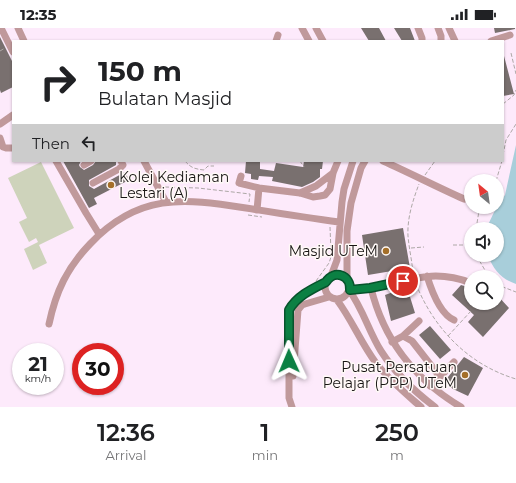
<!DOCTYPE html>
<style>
:root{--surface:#fff;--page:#f6f6f6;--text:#202124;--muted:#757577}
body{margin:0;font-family:Montserrat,sans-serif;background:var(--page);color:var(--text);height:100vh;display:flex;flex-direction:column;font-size:15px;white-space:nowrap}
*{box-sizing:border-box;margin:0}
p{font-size:13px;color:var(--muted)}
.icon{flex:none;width:22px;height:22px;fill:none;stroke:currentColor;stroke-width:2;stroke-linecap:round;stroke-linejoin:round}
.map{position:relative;height:379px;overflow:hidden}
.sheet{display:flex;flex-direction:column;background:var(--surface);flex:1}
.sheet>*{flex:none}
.hud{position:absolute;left:12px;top:12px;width:492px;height:122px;border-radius:0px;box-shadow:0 1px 3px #0004;background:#fff;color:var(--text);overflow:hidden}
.needle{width:26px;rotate:331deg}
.controls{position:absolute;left:464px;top:146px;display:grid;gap:8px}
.controls a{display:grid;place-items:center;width:40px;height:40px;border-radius:50%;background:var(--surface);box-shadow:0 1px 3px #0004;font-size:20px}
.speed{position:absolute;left:12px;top:315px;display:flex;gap:8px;font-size:20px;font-weight:700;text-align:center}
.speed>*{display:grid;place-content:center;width:52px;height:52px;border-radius:50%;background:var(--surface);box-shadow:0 1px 3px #0004;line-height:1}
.speed small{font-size:10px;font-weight:400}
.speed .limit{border:6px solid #d22;background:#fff;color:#111}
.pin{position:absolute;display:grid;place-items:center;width:34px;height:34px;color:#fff;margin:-17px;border:2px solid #fff;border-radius:50%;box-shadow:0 1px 4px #0007}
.me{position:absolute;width:44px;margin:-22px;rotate:359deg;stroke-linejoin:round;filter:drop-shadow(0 0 3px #0008)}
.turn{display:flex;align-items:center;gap:14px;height:84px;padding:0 20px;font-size:18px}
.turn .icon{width:52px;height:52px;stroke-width:2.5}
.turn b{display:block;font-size:28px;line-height:34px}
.then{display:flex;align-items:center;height:38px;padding:0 20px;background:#0003;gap:8px;font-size:15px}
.eta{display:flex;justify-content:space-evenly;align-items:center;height:68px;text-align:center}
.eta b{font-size:24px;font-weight:600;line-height:28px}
.status{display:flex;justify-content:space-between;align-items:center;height:28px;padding:0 20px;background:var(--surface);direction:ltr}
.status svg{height:11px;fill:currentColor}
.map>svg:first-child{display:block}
.education{fill:#fdeafb;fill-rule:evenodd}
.green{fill:#ced3bb}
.water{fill:#a8ceda}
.building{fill:#79706f}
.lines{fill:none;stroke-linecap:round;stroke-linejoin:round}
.path{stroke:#ada8a6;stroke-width:1;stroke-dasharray:4 2;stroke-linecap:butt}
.minor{stroke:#c0999b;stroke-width:7}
.route-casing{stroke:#07532c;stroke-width:10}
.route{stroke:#0b8043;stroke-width:7}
.poi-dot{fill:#a46f29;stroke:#fff9f7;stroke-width:1.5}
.labels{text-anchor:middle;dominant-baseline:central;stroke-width:3;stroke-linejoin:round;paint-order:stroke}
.poi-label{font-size:14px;fill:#171413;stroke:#fff9f7;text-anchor:end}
</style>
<div class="status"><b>12:35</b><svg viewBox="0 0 49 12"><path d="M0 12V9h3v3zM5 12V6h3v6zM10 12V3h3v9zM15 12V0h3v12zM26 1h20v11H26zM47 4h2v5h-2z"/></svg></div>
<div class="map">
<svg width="516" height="379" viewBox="0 0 516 379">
<rect width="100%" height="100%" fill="#fff9f7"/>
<path class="education" d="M 0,0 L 516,0 L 516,379 L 0,379 ZM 13,13 L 503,13 L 503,133 L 13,133 ZM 471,153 L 497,153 L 497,179 L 471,179 ZM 471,201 L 497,201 L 497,227 L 471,227 ZM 471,249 L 497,249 L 497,275 L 471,275 ZM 21,324 L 55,324 L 55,358 L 21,358 ZM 81,324 L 115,324 L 115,358 L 81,358 Z"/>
<path class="green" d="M 41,134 L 74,200 L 39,217 L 47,235 L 33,242 L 24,221 L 38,214 L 36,210 L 29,214 L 19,194 L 27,190 L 8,150 Z"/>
<path class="water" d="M 516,117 L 516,256 C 501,251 494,242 488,228 L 483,227 L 497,227 L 497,201 L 486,201 L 497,178 L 505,167 Z"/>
<path class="building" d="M 361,0 L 379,0 L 386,13 L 369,13 Z
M 394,0 L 410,0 L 415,13 L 402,13 Z
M 494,0 L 515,0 L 515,1 L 495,5 Z
M 0,9 L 13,35 L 13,59 L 1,65 L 0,62 Z
M 503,28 L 504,28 L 514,66 L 503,68 Z
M 63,133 L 81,133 L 79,137 L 80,139 L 84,142 L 93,137 L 96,133 L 116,133 L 116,137 L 89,152 L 89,158 L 94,161 L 125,144 L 129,152 L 94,170 L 97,176 L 89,180 Z
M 246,133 L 260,133 L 260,141 L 274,143 L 276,135 L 303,139 L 304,133 L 323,133 L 322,141 L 320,141 L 320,149 L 313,154 L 302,159 L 272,153 L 273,149 L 259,148 L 258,152 L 251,151 L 251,146 L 245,145 Z
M 403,200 L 410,240 L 368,247 L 362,207 Z
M 461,257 L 471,260 L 471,275 L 497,275 L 497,267 L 509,280 L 483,309 L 468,294 L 474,287 L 452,267 Z
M 407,259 L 415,285 L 391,293 L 385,267 Z
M 430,298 L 451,322 L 440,331 L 419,307 Z
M 464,329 L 483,340 L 468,368 L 453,361 L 444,354 Z"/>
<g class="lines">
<path class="path" d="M 0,23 L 5,20
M 511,25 L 516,46
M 503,76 L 514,67 L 516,62
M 503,127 L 506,112 L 516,96
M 185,133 C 191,140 195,141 204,142 L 208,138 L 214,138
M 300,133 L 304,139
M 425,147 L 435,133
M 496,153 L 502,133
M 165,159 L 198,160 L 250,166 L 249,174
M 248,187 L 262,189
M 330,199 L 331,224
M 476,201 L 479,183 L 481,179
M 453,217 L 471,217
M 411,220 L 424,219
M 478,227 L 479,232 L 489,249
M 413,245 C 412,233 409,220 408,208 C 407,190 413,172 419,156
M 316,253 L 329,235 L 331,229
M 497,255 L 503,259 L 516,264
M 416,256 C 434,301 469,337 516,351
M 448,308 L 471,283"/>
<path class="minor" d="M 1,0 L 13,24
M 18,0 L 24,13
M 302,0 L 309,13
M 316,0 L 323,13
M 418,0 L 422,10 L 422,13
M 438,0 L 441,8 L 441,13
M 449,0 L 455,13
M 276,13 L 278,7
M 491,13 L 510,7
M 0,96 L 13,87
M 0,110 L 3,119 L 6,120 L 13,120
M 56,133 L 86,185 L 99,206
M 144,133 L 166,174
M 383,133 C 410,145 437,159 464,171
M 84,137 L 91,133
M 241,148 L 239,155 L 259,160 L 300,165 L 313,169 L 320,168 L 325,167 L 330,161 L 333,145 L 338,133
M 93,155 L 119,141 L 123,137 L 121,133
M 300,165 L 316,158 L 333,145
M 257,182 L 259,160
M325 259a12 12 0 1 1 24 0a12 12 0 1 1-24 0Z
M 331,248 L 337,232 L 342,174 L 344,161 L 353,133
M 427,248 C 431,261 440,286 454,292
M 347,251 L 347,203 L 351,175 L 361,140 L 365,133
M 371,260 C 384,313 414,351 461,379
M 337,272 C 352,292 361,315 376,335 C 389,352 405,365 421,379
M 49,296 C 56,263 67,240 90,216 C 138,165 183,170 246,180 C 277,185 308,190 339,194
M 403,308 L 419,293
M 392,314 L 403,308 L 412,313 L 437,345 L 438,351 L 430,358
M 293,348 L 298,282 L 302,277 L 305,276 L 329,269
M 438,351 L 454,334
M 292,379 L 289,370 L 289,282 C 297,268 312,262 326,254
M 435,379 C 415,364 395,345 381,323 C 369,304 363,281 349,262 C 357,262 364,262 371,260 C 408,253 433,240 471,255"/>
</g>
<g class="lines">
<defs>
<path id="route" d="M 289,333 L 289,282 C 297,268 312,261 326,254 C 334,241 351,247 350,262 L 370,260 L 403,253"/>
</defs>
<use href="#route" class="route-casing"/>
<use href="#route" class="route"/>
</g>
<g class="poi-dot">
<circle cx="111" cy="157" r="4"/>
<circle cx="386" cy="223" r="4"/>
<circle cx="465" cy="347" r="4"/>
</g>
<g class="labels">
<g class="poi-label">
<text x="119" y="149" text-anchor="start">Kolej Kediaman<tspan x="119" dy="16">Lestari (A)</tspan></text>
<text x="378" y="223">Masjid UTeM</text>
<text x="457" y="339">Pusat Persatuan<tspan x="457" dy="16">Pelajar (PPP) UTeM</tspan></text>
</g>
</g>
</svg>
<div class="controls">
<a><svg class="needle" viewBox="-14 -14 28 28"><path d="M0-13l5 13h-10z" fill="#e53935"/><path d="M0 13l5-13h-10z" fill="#757577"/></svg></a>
<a><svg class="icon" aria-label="sound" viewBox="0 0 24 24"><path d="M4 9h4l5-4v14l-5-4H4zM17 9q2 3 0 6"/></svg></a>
<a><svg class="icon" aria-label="search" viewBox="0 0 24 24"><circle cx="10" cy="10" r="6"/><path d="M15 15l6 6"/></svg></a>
</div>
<div class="speed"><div>21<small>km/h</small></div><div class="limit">30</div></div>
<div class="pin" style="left:403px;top:253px;background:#d93025"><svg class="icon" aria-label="arrive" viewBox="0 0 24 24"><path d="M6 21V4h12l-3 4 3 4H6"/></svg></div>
<svg class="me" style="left:289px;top:333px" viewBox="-20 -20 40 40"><path d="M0-17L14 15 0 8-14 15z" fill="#0b8043" stroke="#fff" stroke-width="4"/></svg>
<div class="hud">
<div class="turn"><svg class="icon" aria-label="right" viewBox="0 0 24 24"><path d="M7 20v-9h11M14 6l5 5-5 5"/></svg><div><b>150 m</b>Bulatan Masjid</div></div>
<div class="then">Then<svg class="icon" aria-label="left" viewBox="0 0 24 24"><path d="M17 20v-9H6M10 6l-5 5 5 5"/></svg></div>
</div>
</div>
<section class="sheet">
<div class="eta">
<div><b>12:36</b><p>Arrival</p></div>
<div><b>1</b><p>min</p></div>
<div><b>250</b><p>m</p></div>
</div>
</section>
